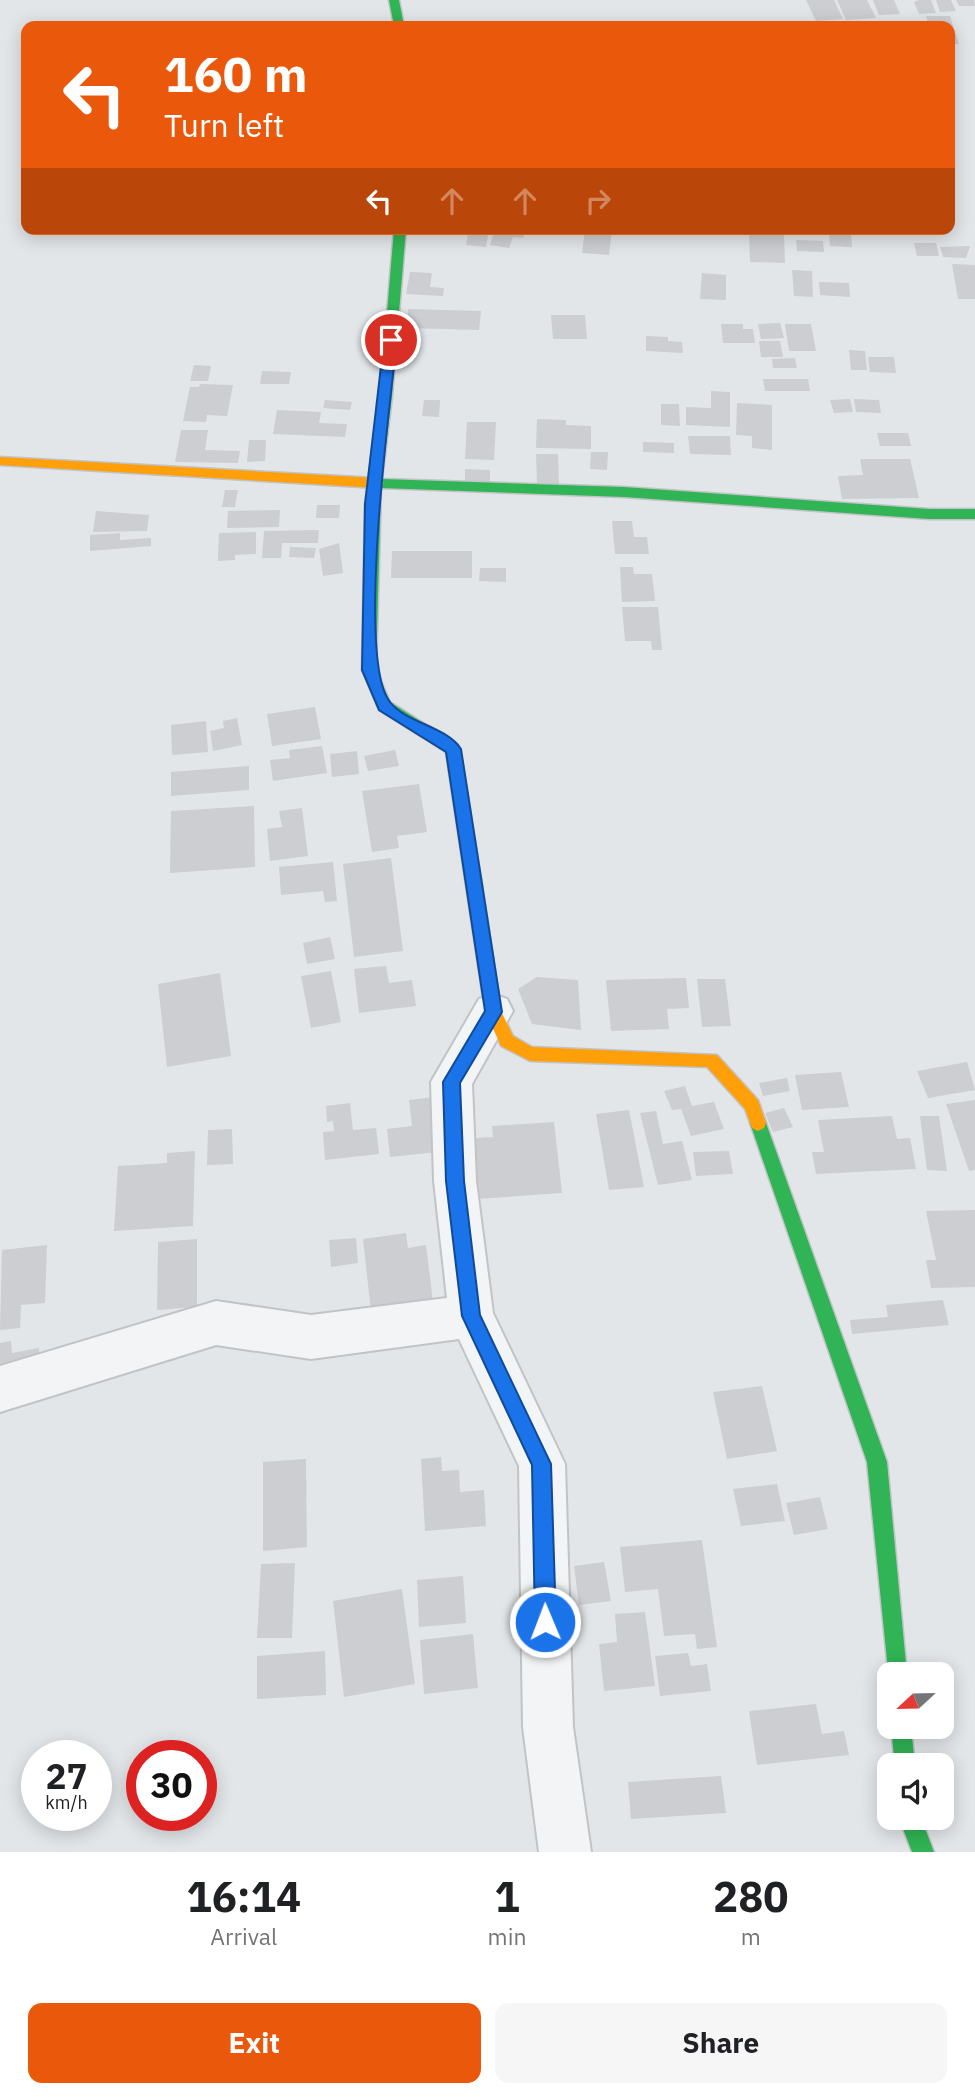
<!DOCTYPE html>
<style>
:root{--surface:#fff;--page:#f6f6f6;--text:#202124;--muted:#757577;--accent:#ea580c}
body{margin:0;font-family:"IBM Plex Sans",sans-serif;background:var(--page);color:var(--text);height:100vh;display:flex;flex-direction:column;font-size:26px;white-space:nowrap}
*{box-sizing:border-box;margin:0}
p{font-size:23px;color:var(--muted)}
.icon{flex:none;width:38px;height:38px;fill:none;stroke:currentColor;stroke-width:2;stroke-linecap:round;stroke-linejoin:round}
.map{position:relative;height:1852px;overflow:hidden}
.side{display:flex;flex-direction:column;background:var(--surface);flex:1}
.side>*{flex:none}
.banner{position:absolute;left:21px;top:21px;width:934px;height:214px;border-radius:14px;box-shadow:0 4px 18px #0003;background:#ea580c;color:#fff;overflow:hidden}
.needle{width:46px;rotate:248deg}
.controls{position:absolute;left:877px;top:1662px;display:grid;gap:14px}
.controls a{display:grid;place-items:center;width:77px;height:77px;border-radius:14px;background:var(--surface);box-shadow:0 4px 18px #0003;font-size:35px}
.speed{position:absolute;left:21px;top:1740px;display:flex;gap:14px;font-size:35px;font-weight:700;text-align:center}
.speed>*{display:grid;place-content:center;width:91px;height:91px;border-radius:50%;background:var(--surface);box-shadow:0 4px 18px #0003;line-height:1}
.speed small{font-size:18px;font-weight:400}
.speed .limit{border:10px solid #d22;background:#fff;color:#111}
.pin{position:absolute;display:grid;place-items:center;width:60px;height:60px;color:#fff;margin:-30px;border:4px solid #fff;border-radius:50%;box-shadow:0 2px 7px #0007}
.me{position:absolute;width:77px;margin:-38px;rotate:359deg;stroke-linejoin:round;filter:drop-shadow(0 0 5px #0008)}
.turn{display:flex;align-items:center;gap:24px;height:147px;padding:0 28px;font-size:32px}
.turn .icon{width:91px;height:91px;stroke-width:2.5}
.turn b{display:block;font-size:49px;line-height:60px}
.lanes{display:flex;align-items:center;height:66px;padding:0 28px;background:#0003;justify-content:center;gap:35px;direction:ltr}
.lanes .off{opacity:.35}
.eta{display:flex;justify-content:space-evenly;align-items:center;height:119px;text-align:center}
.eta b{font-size:42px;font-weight:700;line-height:49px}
.primary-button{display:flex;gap:14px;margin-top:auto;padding:14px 28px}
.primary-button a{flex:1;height:80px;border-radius:14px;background:var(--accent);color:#fff;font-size:28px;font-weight:700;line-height:80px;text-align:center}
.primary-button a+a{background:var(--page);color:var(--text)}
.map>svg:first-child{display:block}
.building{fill:#ccced1}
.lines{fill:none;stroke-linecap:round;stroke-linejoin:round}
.street-casing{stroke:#c1c4c7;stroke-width:4}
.fast-casing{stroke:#c1c4c7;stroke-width:3}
.slow-casing{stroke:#c1c4c7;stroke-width:3}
.street{fill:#f3f4f5;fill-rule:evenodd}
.fast{fill:#30b455;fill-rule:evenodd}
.slow{fill:#ff9f0a;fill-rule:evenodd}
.route{fill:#1a73e8;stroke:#114b97;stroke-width:2}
</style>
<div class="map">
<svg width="975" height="1852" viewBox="0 0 975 1852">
<rect width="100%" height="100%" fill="#e3e6e9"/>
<path class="building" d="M 806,0 L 834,0 L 843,19 L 816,21 Z
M 837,0 L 867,0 L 876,18 L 846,20 Z
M 873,0 L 894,0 L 900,14 L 879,15 Z
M 919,0 L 931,0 L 936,13 L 919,14 L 914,2 Z
M 936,0 L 951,0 L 956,11 L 940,12 Z
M 956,0 L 974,0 L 975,6 L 959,6 Z
M 926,16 L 950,16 L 959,44 L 950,44 L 950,26 L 929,26 Z
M 469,229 L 489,229 L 486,247 L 466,245 Z
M 495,229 L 526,229 L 523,238 L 513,237 L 509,248 L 490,245 Z
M 585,229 L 612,229 L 609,255 L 582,253 Z
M 829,231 L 851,232 L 852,247 L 830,246 Z
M 749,233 L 784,234 L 785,263 L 750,262 Z
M 796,240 L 823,241 L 824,252 L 797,251 Z
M 914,243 L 936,243 L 939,256 L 917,256 Z
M 970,246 L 966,258 L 943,257 L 940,247 Z
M 952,264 L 975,265 L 975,299 L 958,299 Z
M 792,270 L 812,271 L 813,297 L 794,296 Z
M 410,272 L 432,273 L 430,287 L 444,288 L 443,296 L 406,294 Z
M 702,273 L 726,275 L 726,300 L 700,299 Z
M 819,282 L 849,283 L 850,297 L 820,295 Z
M 408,309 L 481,311 L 479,330 L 407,328 Z
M 551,315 L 585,315 L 587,339 L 553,339 Z
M 780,323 L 784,338 L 761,339 L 758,324 Z
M 721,324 L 743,324 L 743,329 L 753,329 L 755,343 L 723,343 Z
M 785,324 L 811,324 L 816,351 L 789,351 Z
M 646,336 L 668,337 L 668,341 L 682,342 L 683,353 L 646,351 Z
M 759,341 L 780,341 L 783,357 L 761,357 Z
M 849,350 L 865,351 L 867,370 L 851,370 Z
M 868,357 L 894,357 L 896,373 L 870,372 Z
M 795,358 L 797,368 L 773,368 L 772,359 Z
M 194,365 L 211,366 L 208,381 L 190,381 Z
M 262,371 L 291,372 L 289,384 L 260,384 Z
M 763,379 L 808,379 L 810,391 L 765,391 Z
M 200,384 L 233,385 L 227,416 L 207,415 L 206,422 L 183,421 L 190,387 L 199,387 Z
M 711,391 L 730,392 L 730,427 L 686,425 L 686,407 L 711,408 Z
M 850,399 L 853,412 L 834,413 L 830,400 Z
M 854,399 L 879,400 L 881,413 L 856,412 Z
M 325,400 L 352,402 L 350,410 L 323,408 Z
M 424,400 L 440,400 L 439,417 L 422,416 Z
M 737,403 L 772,405 L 772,450 L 752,448 L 752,436 L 736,435 Z
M 661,404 L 679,404 L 680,426 L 661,425 Z
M 277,410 L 321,412 L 319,423 L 347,424 L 345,437 L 273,434 Z
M 537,419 L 566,420 L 566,425 L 591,426 L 591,449 L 536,448 Z
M 467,422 L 496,422 L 494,460 L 465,459 Z
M 181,430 L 208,430 L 205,450 L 240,451 L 238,463 L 175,462 Z
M 877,433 L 908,433 L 911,446 L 880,446 Z
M 688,436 L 730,436 L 731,455 L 690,454 Z
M 249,440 L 266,440 L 265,461 L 247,462 Z
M 643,442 L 674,443 L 674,453 L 643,452 Z
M 591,452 L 608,452 L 607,470 L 590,469 Z
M 536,454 L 558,454 L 559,484 L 537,484 Z
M 860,459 L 910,459 L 919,498 L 842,499 L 838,476 L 863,475 Z
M 465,469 L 490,470 L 490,482 L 465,482 Z
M 225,490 L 238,490 L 235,507 L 222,507 Z
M 317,505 L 340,505 L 339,518 L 316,518 Z
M 280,510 L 279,527 L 227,528 L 228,511 Z
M 96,511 L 149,515 L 147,531 L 93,532 Z
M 612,521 L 632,521 L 634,537 L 647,537 L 649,554 L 615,554 Z
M 319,530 L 318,543 L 282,543 L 281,558 L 262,558 L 264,531 Z
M 256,532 L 256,554 L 235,555 L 235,560 L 218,561 L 219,533 Z
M 120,533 L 120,540 L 151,538 L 151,546 L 90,551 L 90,535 Z
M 339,543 L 343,573 L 323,576 L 319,549 Z
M 290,547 L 316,548 L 314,558 L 289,557 Z
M 392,551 L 472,551 L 472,578 L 391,578 Z
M 620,567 L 633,567 L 634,574 L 652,574 L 655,601 L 622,602 Z
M 480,568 L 506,568 L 506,582 L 479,581 Z
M 622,607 L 658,607 L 662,650 L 652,650 L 651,641 L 625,641 Z
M 315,707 L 321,739 L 272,746 L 267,714 Z
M 237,718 L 242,745 L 213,751 L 210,731 L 224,728 L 223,721 Z
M 206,721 L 208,752 L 172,755 L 171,725 Z
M 322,746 L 327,773 L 273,781 L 270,760 L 290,758 L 289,750 Z
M 395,750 L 399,766 L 368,771 L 364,756 Z
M 357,751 L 359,774 L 332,777 L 330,754 Z
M 249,766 L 249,790 L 171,796 L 171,772 Z
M 419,784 L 427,832 L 397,836 L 399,848 L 372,852 L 362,791 Z
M 254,806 L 255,867 L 170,873 L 171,811 Z
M 302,808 L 308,856 L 270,861 L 267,829 L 282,827 L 279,811 Z
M 391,858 L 403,951 L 354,957 L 343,864 Z
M 333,862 L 337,901 L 325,902 L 323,891 L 281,895 L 279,867 Z
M 330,937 L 335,959 L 307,964 L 303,943 Z
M 386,966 L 389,983 L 412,980 L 416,1006 L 359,1013 L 354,969 Z
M 331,971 L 341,1022 L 311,1028 L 301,976 Z
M 220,973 L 231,1056 L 167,1067 L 158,984 Z
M 537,977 L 578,980 L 581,1030 L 532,1024 L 518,989 Z
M 686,978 L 689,1008 L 667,1009 L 669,1029 L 611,1031 L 606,980 Z
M 697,979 L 725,979 L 731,1026 L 702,1027 Z
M 967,1062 L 975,1090 L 928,1098 L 917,1071 Z
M 841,1072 L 849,1107 L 802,1110 L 795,1075 Z
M 787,1078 L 790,1091 L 763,1096 L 759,1083 Z
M 685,1086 L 692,1106 L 714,1102 L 724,1129 L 691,1136 L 681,1109 L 672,1110 L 664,1091 Z
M 433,1097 L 438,1152 L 390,1157 L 387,1129 L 412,1126 L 409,1100 Z
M 975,1100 L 975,1170 L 969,1171 L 946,1104 Z
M 350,1103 L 353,1130 L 376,1128 L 379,1154 L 325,1160 L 323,1132 L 334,1131 L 333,1121 L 327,1122 L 326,1106 Z
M 784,1108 L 793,1127 L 773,1132 L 765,1113 Z
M 629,1110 L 644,1187 L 609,1190 L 596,1114 Z
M 656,1111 L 663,1144 L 682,1141 L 692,1180 L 658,1185 L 640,1113 Z
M 892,1116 L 897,1139 L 910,1138 L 916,1169 L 816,1174 L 812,1152 L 824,1152 L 818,1120 Z
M 920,1116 L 939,1116 L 947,1171 L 927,1170 Z
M 554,1122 L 562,1193 L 478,1199 L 474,1138 L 493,1137 L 492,1126 Z
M 232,1129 L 233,1164 L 207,1165 L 208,1130 Z
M 195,1151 L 193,1226 L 114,1231 L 118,1166 L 167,1163 L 167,1153 Z
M 729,1151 L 733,1174 L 696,1176 L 693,1152 Z
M 975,1210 L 975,1287 L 931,1288 L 926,1260 L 936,1260 L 926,1211 Z
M 406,1233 L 408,1248 L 426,1245 L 433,1302 L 371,1311 L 363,1239 Z
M 356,1238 L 358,1263 L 331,1267 L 329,1240 Z
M 197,1239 L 197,1307 L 157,1310 L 158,1242 Z
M 47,1245 L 45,1303 L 21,1305 L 20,1328 L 0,1330 L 2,1250 Z
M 943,1300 L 949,1325 L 852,1334 L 850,1320 L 888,1317 L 886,1305 Z
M 11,1341 L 12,1353 L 39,1348 L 40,1365 L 0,1373 L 0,1343 Z
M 762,1386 L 777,1451 L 727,1459 L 713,1392 Z
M 441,1457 L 442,1471 L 459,1470 L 460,1492 L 484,1490 L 486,1526 L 425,1531 L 421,1459 Z
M 306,1459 L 307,1547 L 263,1551 L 263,1462 Z
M 777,1484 L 785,1521 L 741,1526 L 733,1489 Z
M 820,1497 L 828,1529 L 794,1535 L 786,1503 Z
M 702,1540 L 717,1647 L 697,1649 L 695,1634 L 664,1636 L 658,1589 L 625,1592 L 620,1547 Z
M 604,1562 L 611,1601 L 579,1605 L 574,1566 Z
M 295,1563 L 292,1638 L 257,1638 L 261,1564 Z
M 463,1576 L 466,1623 L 419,1627 L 417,1580 Z
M 402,1589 L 415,1684 L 344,1697 L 333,1601 Z
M 645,1612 L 655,1686 L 604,1691 L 599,1644 L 617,1642 L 615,1614 Z
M 473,1634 L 478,1688 L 424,1694 L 420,1640 Z
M 325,1651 L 326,1695 L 257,1699 L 257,1656 Z
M 688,1653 L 691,1666 L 707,1664 L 711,1691 L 660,1696 L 655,1656 Z
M 816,1704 L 822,1734 L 844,1731 L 849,1755 L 757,1765 L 749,1711 Z
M 721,1776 L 726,1813 L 631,1819 L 628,1782 Z"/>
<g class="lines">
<defs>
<path id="street" d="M 493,994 L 507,999 L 513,1011 L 472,1084 L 476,1181 L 493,1313 L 565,1464 L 573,1727 L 591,1852 L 539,1852 L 523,1727 L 519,1466 L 459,1339 L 311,1359 L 216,1345 L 0,1412 L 0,1366 L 216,1301 L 311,1315 L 447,1298 L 434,1181 L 431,1082 L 479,999 Z"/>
<path id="fast" d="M 389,0 L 399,0 L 404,26 L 394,26 Z
M 394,229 L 406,229 L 392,396 L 382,479 L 624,487 L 929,509 L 975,509 L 975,519 L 929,519 L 624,497 L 381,488 L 376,670 L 390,702 L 458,745 L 460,749 L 481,879 L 478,884 L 468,884 L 465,879 L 446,752 L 379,710 L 362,670 L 365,504 L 380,396 Z
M 758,1115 L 764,1118 L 766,1123 L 887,1462 L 907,1675 L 889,1675 L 889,1680 L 867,1462 L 750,1123 L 752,1118 Z
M 891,1727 L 911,1727 L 915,1766 L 895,1766 Z
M 899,1818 L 921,1818 L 934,1852 L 912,1852 Z"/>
<path id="slow" d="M 0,457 L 377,478 L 384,483 L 377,488 L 0,465 Z
M 473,873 L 478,874 L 481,879 L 501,1011 L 513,1036 L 532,1047 L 717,1055 L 758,1100 L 766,1123 L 764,1128 L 758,1131 L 752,1128 L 745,1109 L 707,1067 L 530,1061 L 501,1046 L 485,1011 L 465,879 L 468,874 Z"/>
</defs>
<use href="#street" class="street-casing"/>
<use href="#fast" class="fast-casing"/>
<use href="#slow" class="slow-casing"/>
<use href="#street" class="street"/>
<use href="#fast" class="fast"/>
<use href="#slow" class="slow"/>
</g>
<path class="route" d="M 391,336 L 397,340 C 390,403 356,660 390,702 C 406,723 446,726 461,749 L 502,1012 L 460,1083 L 464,1181 L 480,1315 L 551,1464 L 556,1622 L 553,1629 L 545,1632 L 538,1629 L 535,1622 L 532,1465 L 462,1316 L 446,1181 L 443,1082 L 485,1011 L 446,752 L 379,710 L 362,670 L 365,504 L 384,340 Z"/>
</svg>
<div class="controls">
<a><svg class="needle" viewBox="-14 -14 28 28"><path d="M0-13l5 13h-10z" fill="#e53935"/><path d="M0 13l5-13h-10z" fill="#757577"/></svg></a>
<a><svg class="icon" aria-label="sound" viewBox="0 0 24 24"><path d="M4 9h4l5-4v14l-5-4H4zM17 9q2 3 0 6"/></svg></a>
</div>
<div class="speed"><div>27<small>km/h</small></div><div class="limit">30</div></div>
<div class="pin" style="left:391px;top:340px;background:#d93025"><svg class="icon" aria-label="arrive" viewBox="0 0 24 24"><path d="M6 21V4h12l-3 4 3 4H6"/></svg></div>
<svg class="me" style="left:545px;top:1622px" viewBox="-20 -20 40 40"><circle r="17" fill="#1a73e8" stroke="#fff" stroke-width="3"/><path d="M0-11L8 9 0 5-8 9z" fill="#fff"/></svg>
<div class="banner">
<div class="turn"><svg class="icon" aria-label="left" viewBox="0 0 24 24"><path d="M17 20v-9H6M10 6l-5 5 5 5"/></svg><div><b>160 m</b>Turn left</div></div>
<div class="lanes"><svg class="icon" aria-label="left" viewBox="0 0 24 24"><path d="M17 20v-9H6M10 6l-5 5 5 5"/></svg><svg class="icon off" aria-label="ahead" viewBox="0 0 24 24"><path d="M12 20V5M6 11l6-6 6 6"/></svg><svg class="icon off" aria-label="ahead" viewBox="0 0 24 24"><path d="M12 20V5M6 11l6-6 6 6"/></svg><svg class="icon off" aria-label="right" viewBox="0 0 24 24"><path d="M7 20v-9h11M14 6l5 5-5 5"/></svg></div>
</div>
</div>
<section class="side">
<div class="eta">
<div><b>16:14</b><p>Arrival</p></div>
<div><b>1</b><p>min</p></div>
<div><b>280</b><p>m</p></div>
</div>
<div class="primary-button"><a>Exit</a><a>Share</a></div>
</section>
